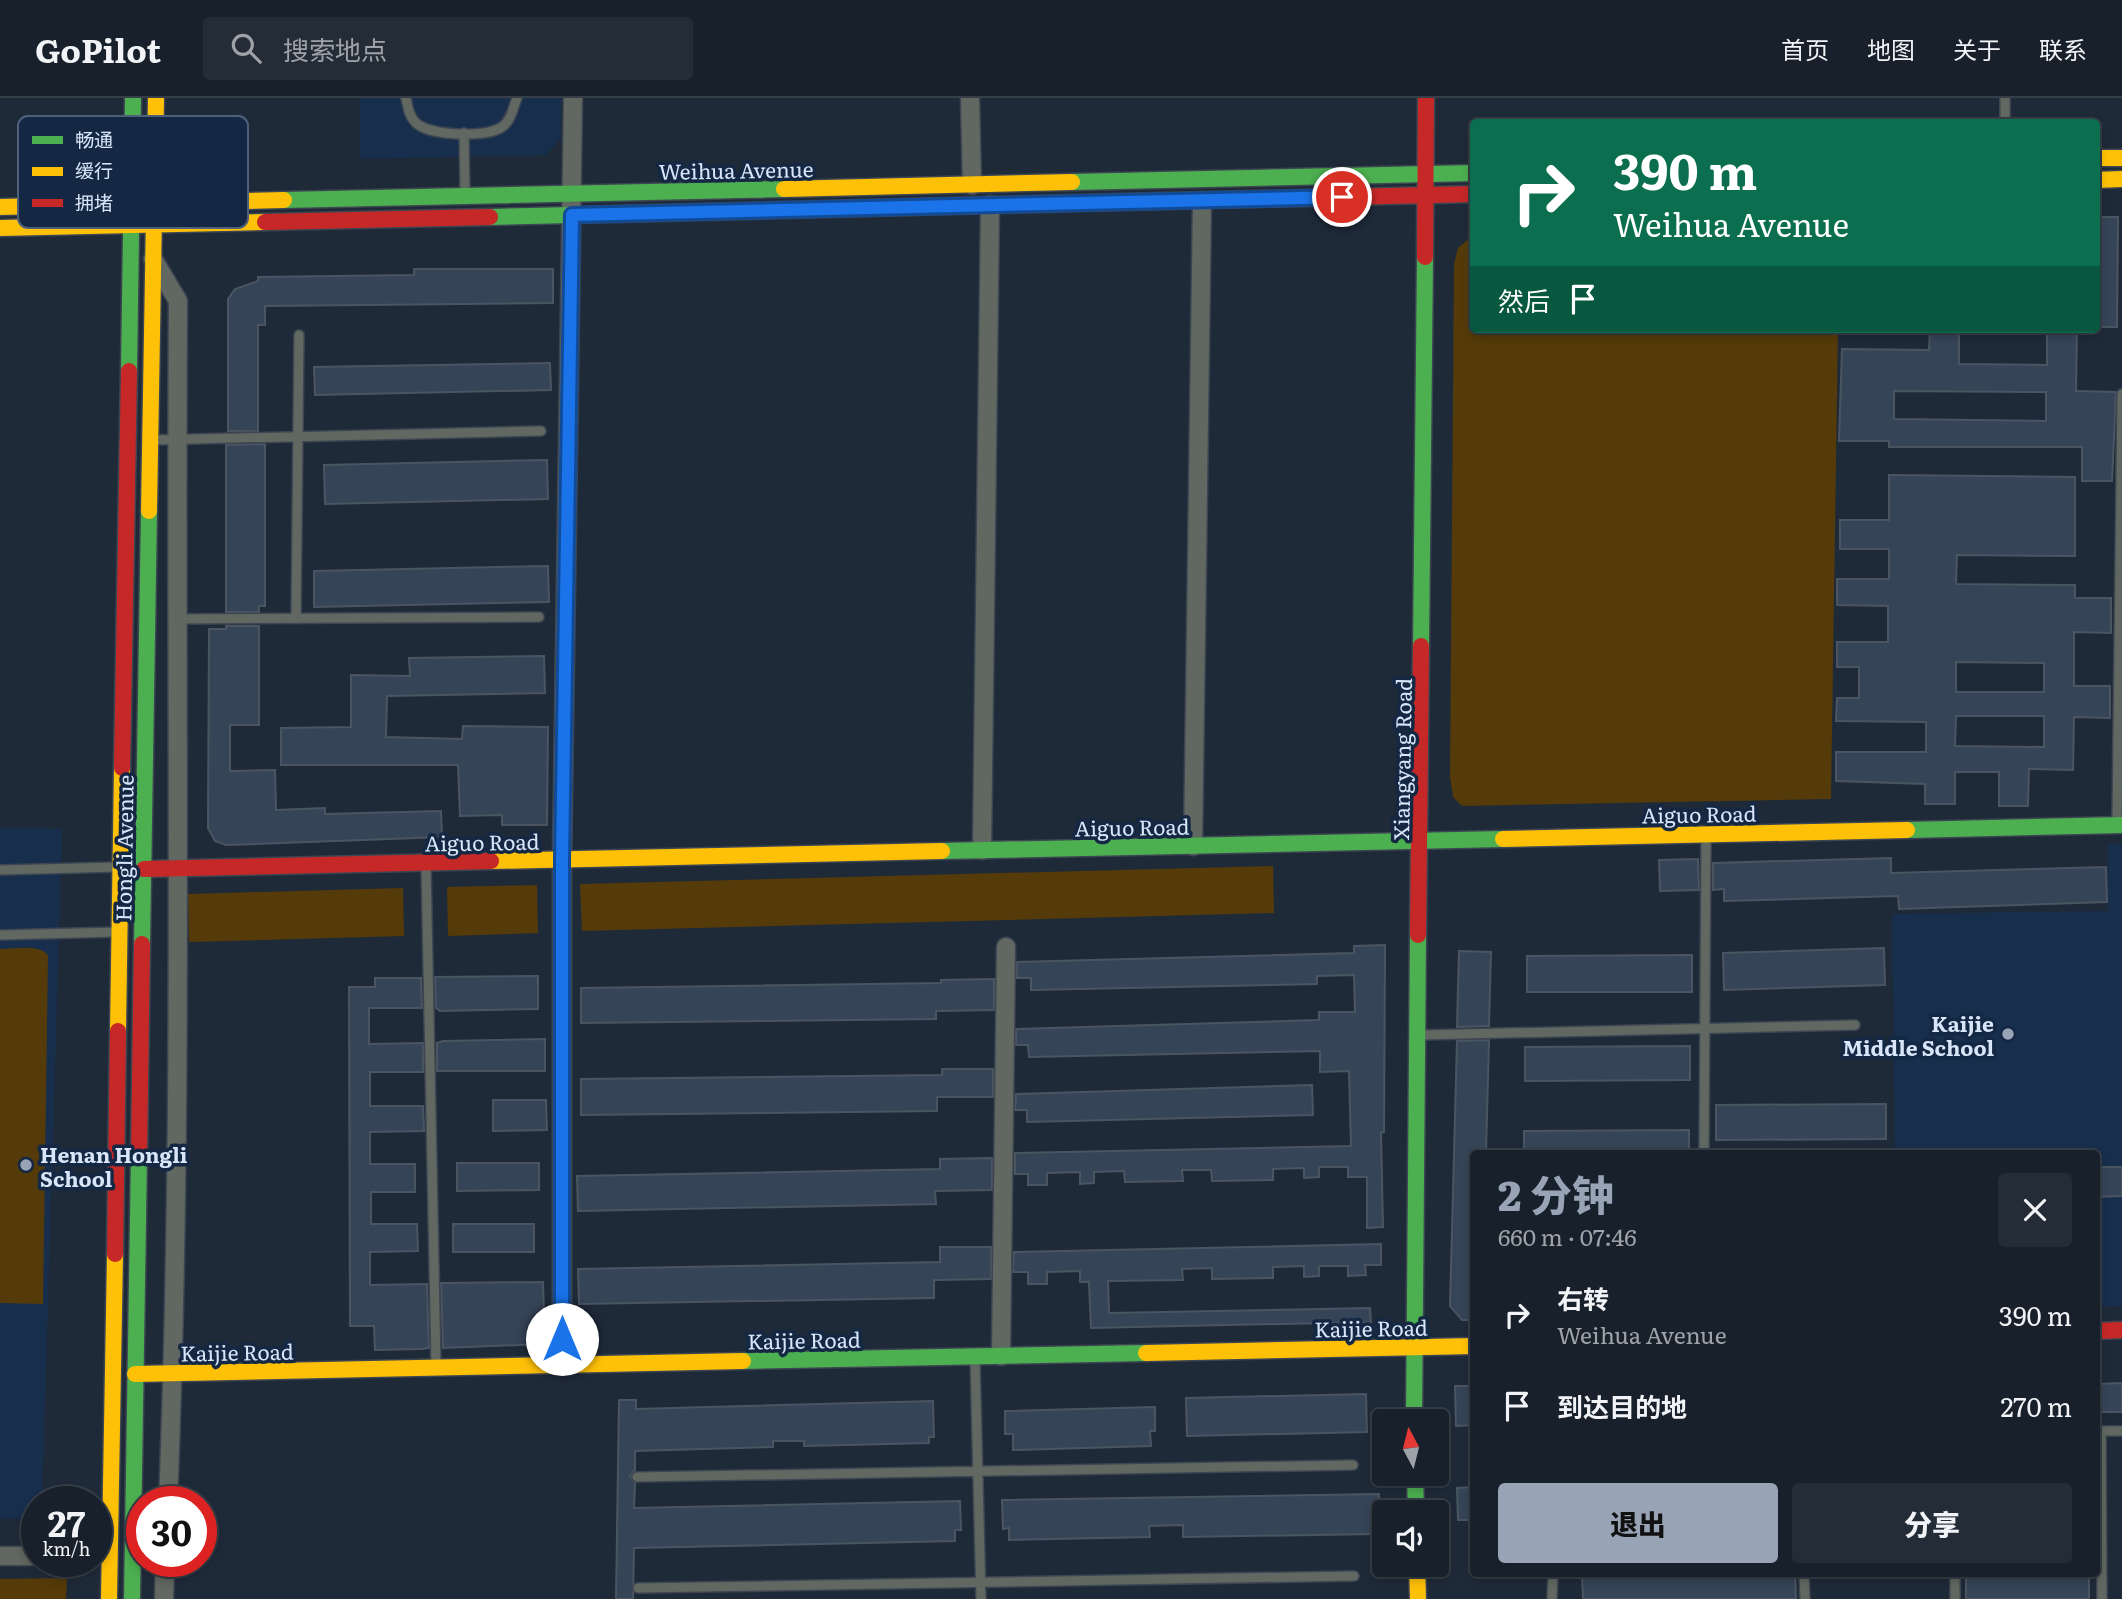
<!DOCTYPE html>
<html lang="zh">
<meta charset="utf-8">
<style>
:root{--surface:#17202b;--page:#242d37;--text:#f1f3f6;--muted:#9ea3a9;--line:#363e47;--accent:#98a4b6}
body{margin:0;font-family:Literata,"Noto Sans SC",serif;background:var(--page);color:var(--text);height:100vh;display:flex;flex-direction:column;font-size:26px;white-space:nowrap}
*{box-sizing:border-box;margin:0}
p{font-size:23px;color:var(--muted)}
.icon{flex:none;width:38px;height:38px;fill:none;stroke:currentColor;stroke-width:2;stroke-linecap:round;stroke-linejoin:round}
.map{position:relative;flex:1;overflow:hidden}
.panel{position:absolute;left:1470px;top:1052px;width:630px;height:427px;display:flex;flex-direction:column;background:var(--surface);border-radius:7px;box-shadow:0 4px 10px #0003,0 0 0 2px var(--line)}
.panel>*{flex:none}
.guide{position:absolute;left:1470px;top:21px;width:630px;height:214px;border-radius:7px;box-shadow:0 4px 10px #0003,0 0 0 2px var(--line);background:#0b6e4f;color:#fff;overflow:hidden}
.needle{width:46px;rotate:353deg}
.buttons{position:absolute;left:1372px;top:1311px;display:grid;gap:14px}
.buttons a{display:grid;place-items:center;width:77px;height:77px;border-radius:7px;background:var(--surface);box-shadow:0 4px 10px #0003,0 0 0 2px var(--line);font-size:35px}
.speed{position:absolute;left:21px;top:1388px;display:flex;gap:14px;font-size:35px;font-weight:700;text-align:center}
.speed>*{display:grid;place-content:center;width:91px;height:91px;border-radius:50%;background:var(--surface);box-shadow:0 4px 10px #0003,0 0 0 2px var(--line);line-height:1}
.speed small{font-size:18px;font-weight:400}
.speed .limit{border:10px solid #d22;background:#fff;color:#111}
.pin{position:absolute;display:grid;place-items:center;width:60px;height:60px;color:#fff;margin:-30px;border:4px solid #fff;border-radius:50%;box-shadow:0 2px 7px #0007}
.me{position:absolute;width:77px;margin:-38px;rotate:0deg;stroke-linejoin:round;filter:drop-shadow(0 0 5px #0008)}
.turn{display:flex;align-items:center;gap:24px;height:147px;padding:0 28px;font-size:32px}
.turn .icon{width:91px;height:91px;stroke-width:2.5}
.turn b{display:block;font-size:49px;line-height:60px}
.then{display:flex;align-items:center;height:66px;padding:0 28px;background:#0003;gap:14px;font-size:26px}
.round{display:grid;place-items:center;flex:none;width:74px;height:74px;border-radius:7px;background:var(--page)}
.head{display:flex;align-items:center;justify-content:space-between;height:119px;padding:0 28px}
h1{font-size:42px;font-weight:800;line-height:52px;color:var(--accent)}
.button{display:flex;gap:14px;margin-top:auto;padding:14px 28px}
.button a{flex:1;height:80px;border-radius:7px;background:var(--accent);color:#111;font-size:28px;font-weight:800;line-height:80px;text-align:center}
.button a+a{background:var(--page);color:var(--text)}
ul{padding:0;list-style:none}
li{display:flex;align-items:center;gap:21px;height:91px;padding:0 28px}
li div{flex:1}
li b{display:block;font-size:26px}
li em{font-style:normal}
header{display:flex;align-items:center;gap:42px;box-sizing:border-box;height:98px;padding:0 35px;background:var(--surface);border-bottom:2px solid var(--line)}
header strong{font-size:33px}
nav{display:flex;gap:38px;margin-inline-start:auto;font-size:24px}
.search{width:490px;height:63px;background:var(--page);display:flex;align-items:center;gap:18px;box-sizing:border-box;padding:0 24px;border-radius:7px;color:var(--muted);font-size:26px}
.map>svg:first-child{display:block}
.built{fill:#182e4d}
.green{fill:#543b09}
.building{fill:#364457;stroke:#4b5562;stroke-width:2;fill-rule:evenodd}
.lines{fill:none;stroke-linecap:round;stroke-linejoin:round}
.lane-casing{stroke:#3c4551;stroke-width:12}
.street-casing{stroke:#3c4551;stroke-width:21}
.fast-casing{stroke:#3c4551;stroke-width:19}
.slow-casing{stroke:#3c4551;stroke-width:19}
.jam-casing{stroke:#3c4551;stroke-width:19}
.lane{stroke:#606861;stroke-width:9}
.street{stroke:#606861;stroke-width:18}
.fast{stroke:#4caf50;stroke-width:16}
.slow{stroke:#ffc107;stroke-width:16}
.jam{stroke:#c62828;stroke-width:16}
.route-casing{stroke:#114b97;stroke-width:18}
.route{stroke:#1a73e8;stroke-width:12}
.poi-dot{fill:#98a4b6;stroke:#142844;stroke-width:2.5}
.labels{text-anchor:middle;dominant-baseline:central;stroke-width:7;stroke-linejoin:round;paint-order:stroke}
.street-label{font-size:21px;fill:#d9e6f9;stroke:#142844}
.poi-label{font-size:21px;font-weight:bold;fill:#d9e6f9;stroke:#142844;text-anchor:end}
.key{fill:#142844;stroke:#4f617a;stroke-width:2}
.key-label{font-size:19px;fill:#d9e6f9}
</style>
<header>
<strong>GoPilot</strong>
<div class="search"><svg class="icon" aria-label="search" viewBox="0 0 24 24"><circle cx="10" cy="10" r="6"/><path d="M15 15l6 6"/></svg>搜索地点</div>
<nav><a>首页</a><a>地图</a><a>关于</a><a>联系</a></nav>
</header>
<div class="map">
<svg width="2122" height="1501" viewBox="0 0 2122 1501">
<rect width="100%" height="100%" fill="#1f2a39"/>
<path class="built" d="M 360,0 L 561,0 L 561,40 L 546,57 L 360,61 Z
M 0,730 L 62,731 L 42,1403 L 37,1404 L 37,1420 L 0,1421 Z
M 2108,746 L 2122,746 L 2122,1208 L 2097,1209 L 2096,1055 L 1895,1055 L 1892,816 L 2108,813 Z"/>
<path class="green" d="M 1473,137 L 1474,231 L 1838,231 L 1831,701 L 1462,708 L 1453,699 L 1450,679 L 1454,166 L 1458,150 Z
M 1273,768 L 1274,815 L 582,833 L 580,786 Z
M 537,787 L 538,835 L 448,838 L 447,789 Z
M 403,790 L 404,838 L 189,844 L 188,796 Z
M 0,851 C 14,851 38,846 48,857 L 43,1206 L 0,1205 Z
M 67,1480 L 66,1501 L 0,1501 L 0,1481 Z"/>
<path class="building" d="M 2096,119 L 2118,119 L 2117,229 L 2096,229 Z
M 414,171 L 553,171 L 553,205 L 265,208 L 265,227 L 258,227 L 258,333 L 228,333 L 228,201 L 235,191 L 258,183 L 258,179 L 414,177 Z
M 1930,231 L 1959,231 L 1959,266 L 2047,267 L 2047,231 L 2077,231 L 2076,293 L 2116,294 L 2112,383 L 2082,383 L 2082,349 L 1889,349 L 1889,343 L 1839,343 L 1842,251 L 1929,252 ZM 1894,293 L 2046,294 L 2046,323 L 1894,321 Z
M 550,265 L 551,292 L 315,297 L 314,269 Z
M 265,346 L 265,508 L 259,508 L 259,514 L 226,514 L 226,347 Z
M 547,362 L 548,401 L 325,406 L 324,367 Z
M 1889,377 L 2075,379 L 2075,458 L 1957,457 L 1956,486 L 2075,487 L 2075,500 L 2111,500 L 2111,535 L 2074,534 L 2074,588 L 2110,588 L 2110,620 L 2074,619 L 2073,672 L 2029,671 L 2028,708 L 1999,708 L 1999,674 L 1955,674 L 1955,706 L 1925,706 L 1925,686 L 1836,683 L 1836,654 L 1926,654 L 1926,624 L 1836,623 L 1837,600 L 1859,600 L 1859,569 L 1837,569 L 1837,544 L 1888,544 L 1888,508 L 1837,507 L 1837,481 L 1889,481 L 1889,451 L 1840,451 L 1840,422 L 1889,422 ZM 1956,564 L 2044,565 L 2044,594 L 1956,594 ZM 1956,618 L 2044,618 L 2044,649 L 1955,648 Z
M 548,468 L 549,504 L 314,509 L 314,473 Z
M 226,528 L 259,528 L 259,627 L 230,627 L 230,673 L 275,672 L 276,712 L 325,710 L 325,716 L 441,713 L 442,739 L 226,747 L 215,743 L 208,730 L 209,531 L 226,531 Z
M 544,558 L 545,595 L 387,598 L 386,639 L 462,641 L 463,628 L 548,629 L 547,727 L 502,727 L 502,717 L 460,718 L 458,667 L 281,667 L 281,630 L 351,629 L 351,577 L 410,578 L 409,560 Z
M 1891,760 L 1891,775 L 2106,769 L 2107,804 L 1899,811 L 1898,798 L 1724,803 L 1724,791 L 1713,792 L 1713,765 Z
M 1698,761 L 1699,792 L 1660,793 L 1659,762 Z
M 1385,847 L 1384,1034 L 1381,1035 L 1383,1129 L 1367,1130 L 1367,1079 L 1348,1079 L 1348,1069 L 1319,1069 L 1319,1079 L 1304,1080 L 1304,1070 L 1273,1071 L 1273,1082 L 1212,1083 L 1211,1072 L 1182,1072 L 1183,1083 L 1125,1084 L 1124,1073 L 1094,1074 L 1094,1085 L 1080,1086 L 1080,1074 L 1047,1075 L 1047,1087 L 1028,1087 L 1028,1076 L 1015,1076 L 1015,1055 L 1351,1048 L 1349,973 L 1320,974 L 1320,953 L 1029,959 L 1028,947 L 1016,947 L 1016,931 L 1319,922 L 1319,914 L 1355,914 L 1354,877 L 1317,878 L 1317,886 L 1031,892 L 1031,880 L 1017,880 L 1017,864 L 1354,855 L 1354,848 Z
M 1884,850 L 1885,887 L 1724,892 L 1723,855 Z
M 1459,853 L 1491,854 L 1489,928 L 1457,929 Z
M 1692,857 L 1692,894 L 1527,894 L 1527,858 Z
M 538,878 L 538,911 L 440,913 L 436,910 L 435,879 Z
M 375,880 L 421,880 L 422,910 L 369,910 L 369,946 L 423,945 L 423,974 L 370,974 L 370,1008 L 423,1008 L 424,1033 L 370,1034 L 370,1066 L 415,1066 L 415,1094 L 371,1094 L 371,1126 L 417,1126 L 418,1153 L 370,1154 L 370,1187 L 427,1186 L 429,1250 L 422,1251 L 375,1252 L 374,1228 L 350,1228 L 349,889 L 375,889 Z
M 994,881 L 994,912 L 936,913 L 936,921 L 581,925 L 581,890 L 941,885 L 941,882 Z
M 545,941 L 545,973 L 437,973 L 437,945 L 443,943 Z
M 1489,942 L 1486,1055 L 1474,1055 L 1474,1222 L 1462,1222 L 1450,1208 L 1457,943 Z
M 1690,948 L 1690,982 L 1525,983 L 1525,949 Z
M 942,971 L 993,971 L 993,999 L 937,999 L 937,1013 L 581,1017 L 581,981 L 942,977 Z
M 1312,987 L 1313,1017 L 1027,1024 L 1027,1012 L 1015,1012 L 1016,996 Z
M 493,1002 L 546,1002 L 547,1032 L 493,1033 Z
M 1886,1006 L 1886,1041 L 1716,1042 L 1716,1007 Z
M 1689,1032 L 1689,1055 L 1524,1055 L 1524,1033 Z
M 992,1060 L 992,1092 L 935,1093 L 936,1106 L 578,1113 L 577,1078 L 940,1071 L 940,1061 Z
M 457,1065 L 539,1065 L 539,1092 L 457,1093 Z
M 2096,1069 L 2122,1069 L 2122,1098 L 2096,1099 Z
M 453,1126 L 534,1126 L 534,1154 L 453,1154 Z
M 1381,1146 L 1381,1167 L 1365,1167 L 1366,1177 L 1348,1178 L 1348,1168 L 1319,1168 L 1319,1178 L 1304,1179 L 1304,1168 L 1273,1169 L 1273,1180 L 1212,1181 L 1212,1170 L 1182,1171 L 1183,1182 L 1108,1183 L 1109,1215 L 1370,1210 L 1371,1224 L 1091,1230 L 1089,1184 L 1080,1184 L 1080,1173 L 1047,1174 L 1047,1186 L 1028,1186 L 1028,1174 L 1013,1174 L 1014,1154 Z
M 940,1149 L 991,1149 L 991,1181 L 934,1182 L 934,1200 L 579,1206 L 578,1171 L 940,1164 Z
M 543,1184 L 545,1246 L 443,1250 L 441,1185 Z
M 2122,1285 L 2122,1314 L 2100,1314 L 2099,1286 Z
M 1455,1288 L 1474,1288 L 1474,1327 L 1456,1328 Z
M 1366,1296 L 1367,1334 L 1187,1338 L 1186,1300 Z
M 619,1302 L 636,1302 L 636,1311 L 933,1303 L 934,1339 L 929,1339 L 929,1345 L 804,1348 L 804,1343 L 773,1343 L 773,1349 L 635,1353 L 635,1372 L 630,1378 L 635,1385 L 634,1410 L 960,1403 L 961,1432 L 955,1432 L 955,1443 L 634,1450 L 633,1501 L 616,1501 Z
M 1155,1309 L 1155,1333 L 1150,1333 L 1151,1348 L 1013,1352 L 1013,1336 L 1005,1336 L 1005,1313 Z
M 1474,1389 L 1474,1422 L 1458,1422 L 1457,1390 Z
M 1379,1396 L 1379,1424 L 1374,1424 L 1374,1436 L 1183,1439 L 1183,1427 L 1149,1428 L 1150,1439 L 1009,1442 L 1009,1430 L 1003,1431 L 1002,1402 Z
M 1700,1475 L 1795,1475 L 1796,1501 L 1583,1501 L 1582,1479 Z
M 1966,1480 L 2089,1480 L 2089,1501 L 1966,1501 Z"/>
<g class="lines">
<defs>
<path id="lane" d="M 406,0 C 408,10 409,18 416,25 C 430,38 486,40 502,29 C 511,23 513,10 517,0
M 2005,24 L 2005,0
M 464,35 L 465,96
M 153,342 L 541,333
M 177,521 L 539,519
M 296,521 L 299,237
M 2117,724 L 2122,296
M 426,767 L 436,1267
M 0,772 L 117,769
M 0,837 L 117,834
M 1421,937 L 1855,927
M 1704,1055 L 1706,738
M 975,1261 L 981,1501
M 637,1379 L 1353,1367
M 1804,1475 L 1805,1501
M 638,1490 L 1354,1478
M 1552,1501 L 1553,1475
M 1955,1501 L 1955,1475
M 2102,1501 L 2101,1333 L 2122,1333"/>
<path id="street" d="M 970,0 L 972,87
M 153,161 L 178,203 C 175,603 184,1004 168,1404
M 1193,748 L 1202,103
M 982,752 L 990,107
M 1001,1258 L 1006,849
M 562,1267 L 562,762 L 573,0
M 0,1458 L 37,1458
M 164,1501 L 165,1463"/>
<path id="fast" d="M 1072,84 L 1474,75
M 284,102 L 784,91
M 490,119 L 993,107
M 129,273 L 133,0
M 1421,548 L 1425,159
M 1907,732 L 2122,727
M 942,753 L 1503,741
M 142,846 L 149,413
M 743,1263 L 1146,1255
M 1414,1323 L 1418,837
M 1415,1376 L 1416,1414
M 132,1501 L 139,1058"/>
<path id="slow" d="M 2096,60 L 2122,60
M 2096,82 L 2122,81
M 784,91 L 1072,84
M 0,109 L 284,102
M 0,130 L 265,124
M 149,413 L 156,0
M 1503,741 L 1907,732
M 491,763 L 942,753
M 118,933 L 122,670
M 1146,1255 L 1474,1248
M 135,1276 L 743,1263
M 1417,1466 L 1418,1501
M 109,1501 L 115,1156"/>
<path id="jam" d="M 993,107 L 1474,96
M 265,124 L 490,119
M 1425,159 L 1426,0
M 122,670 L 129,273
M 144,771 L 491,763
M 1418,837 L 1421,548
M 139,1058 L 142,846
M 115,1156 L 118,933
M 2096,1233 L 2122,1232"/>
</defs>
<use href="#lane" class="lane-casing"/>
<use href="#street" class="street-casing"/>
<use href="#fast" class="fast-casing"/>
<use href="#slow" class="slow-casing"/>
<use href="#jam" class="jam-casing"/>
<use href="#lane" class="lane"/>
<use href="#street" class="street"/>
<use href="#fast" class="fast"/>
<use href="#slow" class="slow"/>
<use href="#jam" class="jam"/>
</g>
<g class="lines">
<defs>
<path id="route" d="M 562,1241 L 562,762 L 572,117 L 1342,99"/>
</defs>
<use href="#route" class="route-casing"/>
<use href="#route" class="route"/>
</g>
<g class="poi-dot">
<circle cx="2008" cy="936" r="7"/>
<circle cx="26" cy="1067" r="7"/>
</g>
<g class="labels">
<g class="street-label">
<text transform="translate(736 71) rotate(-1)">Weihua Avenue</text>
<text transform="translate(1401 661) rotate(-89)">Xiangyang Road</text>
<text transform="translate(1699 715) rotate(-1)">Aiguo Road</text>
<text transform="translate(1132 728) rotate(-1)">Aiguo Road</text>
<text transform="translate(482 743) rotate(-1)">Aiguo Road</text>
<text transform="translate(123 750) rotate(-89)">Hongli Avenue</text>
<text transform="translate(1371 1229) rotate(-1)">Kaijie Road</text>
<text transform="translate(804 1241) rotate(-1)">Kaijie Road</text>
<text transform="translate(237 1253) rotate(-1)">Kaijie Road</text>
</g>
<g class="poi-label">
<text x="1994" y="924">Kaijie<tspan x="1994" dy="24">Middle School</tspan></text>
<text x="40" y="1055" text-anchor="start">Henan Hongli<tspan x="40" dy="24">School</tspan></text>
</g>
</g>
<rect x="18" y="18" width="230" height="112" rx="10" class="key"/>
<rect x="32" y="38" width="31" height="8" fill="#4caf50"/>
<rect x="32" y="69" width="31" height="9" fill="#ffc107"/>
<rect x="32" y="101" width="31" height="8" fill="#c62828"/>
<g class="key-label">
<text x="75" y="49">畅通</text>
<text x="75" y="80">缓行</text>
<text x="75" y="112">拥堵</text>
</g>
</svg>
<div class="buttons">
<a><svg class="needle" viewBox="-14 -14 28 28"><path d="M0-13l5 13h-10z" fill="#e53935"/><path d="M0 13l5-13h-10z" fill="#9ea3a9"/></svg></a>
<a><svg class="icon" aria-label="sound" viewBox="0 0 24 24"><path d="M4 9h4l5-4v14l-5-4H4zM17 9q2 3 0 6"/></svg></a>
</div>
<div class="speed"><div>27<small>km/h</small></div><div class="limit">30</div></div>
<div class="pin" style="left:1342px;top:99px;background:#d93025"><svg class="icon" aria-label="arrive" viewBox="0 0 24 24"><path d="M6 21V4h12l-3 4 3 4H6"/></svg></div>
<svg class="me" style="left:562px;top:1241px" viewBox="-20 -20 40 40"><circle r="19" fill="#fff"/><path d="M0-13L10 11 0 6-10 11z" fill="#1a73e8"/></svg>
<div class="guide">
<div class="turn"><svg class="icon" aria-label="right" viewBox="0 0 24 24"><path d="M7 20v-9h11M14 6l5 5-5 5"/></svg><div><b>390 m</b>Weihua Avenue</div></div>
<div class="then">然后<svg class="icon" aria-label="arrive" viewBox="0 0 24 24"><path d="M6 21V4h12l-3 4 3 4H6"/></svg></div>
</div>
<section class="panel">
<div class="head"><div><h1>2 分钟</h1><p>660 m · 07:46</p></div><a class="round"><svg class="icon" aria-label="close" viewBox="0 0 24 24"><path d="M6 6l12 12M18 6L6 18"/></svg></a></div>
<ul>
<li><svg class="icon" aria-label="right" viewBox="0 0 24 24"><path d="M7 20v-9h11M14 6l5 5-5 5"/></svg><div><b>右转</b><p>Weihua Avenue</p></div><em>390 m</em></li>
<li><svg class="icon" aria-label="arrive" viewBox="0 0 24 24"><path d="M6 21V4h12l-3 4 3 4H6"/></svg><div><b>到达目的地</b></div><em>270 m</em></li>
</ul>
<div class="button"><a>退出</a><a>分享</a></div>
</section>
</div>
